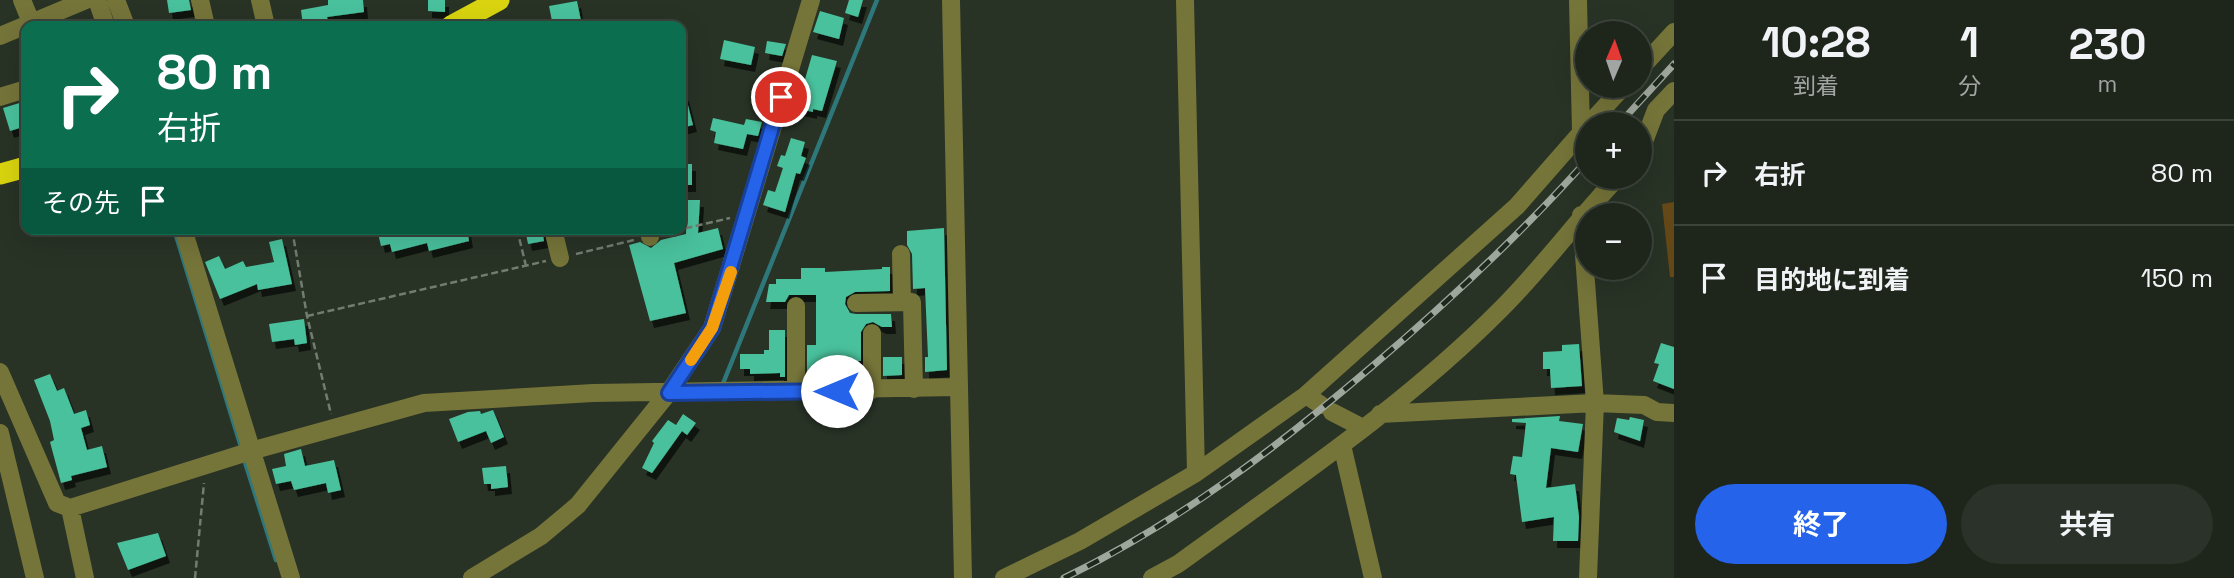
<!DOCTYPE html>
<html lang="ja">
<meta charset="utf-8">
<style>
:root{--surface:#1e261c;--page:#2b3229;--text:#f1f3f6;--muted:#a1a5a3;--line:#3c433b;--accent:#2563eb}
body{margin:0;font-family:"Space Grotesk","Noto Sans JP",sans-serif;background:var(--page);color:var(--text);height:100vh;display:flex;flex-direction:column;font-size:26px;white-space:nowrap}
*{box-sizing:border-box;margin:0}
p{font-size:23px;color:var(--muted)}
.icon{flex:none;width:38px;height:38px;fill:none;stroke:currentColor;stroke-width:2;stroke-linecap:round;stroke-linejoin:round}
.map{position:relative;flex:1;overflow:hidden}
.panel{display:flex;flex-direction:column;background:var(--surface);width:560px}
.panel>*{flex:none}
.guide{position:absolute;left:21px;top:21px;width:665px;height:214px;border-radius:14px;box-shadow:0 7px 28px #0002,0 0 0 2px var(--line);background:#0b6e4f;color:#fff;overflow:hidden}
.needle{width:46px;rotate:2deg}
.controls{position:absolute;left:1575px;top:21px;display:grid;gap:14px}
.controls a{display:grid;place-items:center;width:77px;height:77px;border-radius:50%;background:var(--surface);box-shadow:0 7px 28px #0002,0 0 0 2px var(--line);font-size:35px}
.pin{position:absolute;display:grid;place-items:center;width:60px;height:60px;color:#fff;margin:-30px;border:4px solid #fff;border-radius:50%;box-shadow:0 2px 7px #0007}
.me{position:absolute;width:77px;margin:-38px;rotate:270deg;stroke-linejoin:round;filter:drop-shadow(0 0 5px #0008)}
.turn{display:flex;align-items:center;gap:24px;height:147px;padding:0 21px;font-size:32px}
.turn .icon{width:91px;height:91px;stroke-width:2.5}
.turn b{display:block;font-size:49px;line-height:60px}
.then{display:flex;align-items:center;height:66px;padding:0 21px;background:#0003;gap:14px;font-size:26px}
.eta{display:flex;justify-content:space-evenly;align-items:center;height:119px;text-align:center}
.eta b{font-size:42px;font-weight:700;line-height:49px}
.button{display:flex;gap:14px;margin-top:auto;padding:14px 21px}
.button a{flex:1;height:80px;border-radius:42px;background:var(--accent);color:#fff;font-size:28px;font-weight:700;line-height:80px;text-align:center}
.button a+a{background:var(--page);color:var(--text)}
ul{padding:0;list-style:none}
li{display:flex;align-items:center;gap:21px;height:105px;padding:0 21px;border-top:2px solid var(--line)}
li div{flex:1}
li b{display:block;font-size:26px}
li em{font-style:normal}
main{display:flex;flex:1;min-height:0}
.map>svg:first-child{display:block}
.green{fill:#654818}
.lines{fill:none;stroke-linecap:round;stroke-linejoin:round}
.stream{stroke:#2e787c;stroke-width:4.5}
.building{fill:#49c19c;filter:url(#shadow)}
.path{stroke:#737c70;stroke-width:2.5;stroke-dasharray:7 3.5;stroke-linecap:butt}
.minor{stroke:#757439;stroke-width:18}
.highway{stroke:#d9d40f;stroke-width:21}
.rail-casing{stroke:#9fa79d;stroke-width:7}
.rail{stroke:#1e281c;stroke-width:4.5;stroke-dasharray:13;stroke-linecap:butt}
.route-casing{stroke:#184099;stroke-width:18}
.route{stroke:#2563eb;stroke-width:12}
.slow{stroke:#f59e0b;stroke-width:12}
</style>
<main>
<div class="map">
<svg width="1674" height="578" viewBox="0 0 1674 578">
<defs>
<filter id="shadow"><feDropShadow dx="4" dy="7" stdDeviation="0" flood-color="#0009"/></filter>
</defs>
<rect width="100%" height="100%" fill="#283225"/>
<path class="green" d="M 1674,202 L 1674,277 L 1670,277 L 1662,204 Z"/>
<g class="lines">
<path class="stream" d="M 174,229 L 242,450
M 722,386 L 877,0
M 244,459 L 276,560"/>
</g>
<path class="building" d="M 167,0 L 189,0 L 191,10 L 169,13 Z
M 328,0 L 363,0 L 364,12 L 327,17 L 328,21 L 303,26 L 301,10 L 328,5 Z
M 428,0 L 445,0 L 445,12 L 428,11 Z
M 849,0 L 863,0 L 858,17 L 845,13 Z
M 577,1 L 582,26 L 553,26 L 549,6 Z
M 820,11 L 844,18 L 839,39 L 813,32 Z
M 724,40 L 755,47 L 751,65 L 720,59 Z
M 767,41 L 786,44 L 782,56 L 765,53 Z
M 812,55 L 837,61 L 822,111 L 813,109 L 813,112 L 791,107 L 795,92 L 801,93 Z
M 681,94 L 685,94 L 693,125 L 681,128 Z
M 26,101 L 26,126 L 10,131 L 3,108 Z
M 713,118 L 744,125 L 746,119 L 762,122 L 758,136 L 747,134 L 743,149 L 714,143 L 716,132 L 710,130 Z
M 791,138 L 805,142 L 801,156 L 806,158 L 800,174 L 796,173 L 785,212 L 763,205 L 768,190 L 775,192 L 783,168 L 777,166 L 781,155 L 785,156 Z
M 681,164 L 692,164 L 692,185 L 681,185 Z
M 687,200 L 700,200 L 698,233 L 718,228 L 723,249 L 674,263 L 686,313 L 650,321 L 629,245 L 640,242 L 651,248 L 661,240 L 686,234 Z
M 944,228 L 947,370 L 925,372 L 925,357 L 928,357 L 925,288 L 913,289 L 912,254 L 907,245 L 907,231 Z
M 377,229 L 467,229 L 469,241 L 429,251 L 427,243 L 392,252 L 390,244 L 381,246 Z
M 525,229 L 542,229 L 544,241 L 528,244 Z
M 282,239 L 292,284 L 258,290 L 257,284 L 220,299 L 205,262 L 219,256 L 225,269 L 243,261 L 246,267 L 274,262 L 269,242 Z
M 882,267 L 890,267 L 890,291 L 855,292 L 846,297 L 845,304 L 850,313 L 856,314 L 891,314 L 892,327 L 882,327 L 873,322 L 866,324 L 861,332 L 861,361 L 834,361 L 834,378 L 807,377 L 807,345 L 816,345 L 816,295 L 789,295 L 785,302 L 766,302 L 769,284 L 776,284 L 776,279 L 801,279 L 801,268 L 825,268 L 825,272 L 882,269 Z
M 304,319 L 307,343 L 295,345 L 294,339 L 272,342 L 269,324 Z
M 769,330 L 785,330 L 785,377 L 780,377 L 780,373 L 750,374 L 750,369 L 740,369 L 740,354 L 764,354 L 764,350 L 769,350 Z
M 1661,343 L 1674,347 L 1674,389 L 1653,381 L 1659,364 L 1654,363 Z
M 1579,344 L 1582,386 L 1551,388 L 1550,369 L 1543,369 L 1543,352 L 1562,351 L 1562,345 Z
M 883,357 L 902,357 L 902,375 L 883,376 Z
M 50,374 L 57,391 L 64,388 L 74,414 L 86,410 L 90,425 L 81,428 L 87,450 L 102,446 L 107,467 L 71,476 L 72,480 L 61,483 L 50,442 L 54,440 L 50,421 L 34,380 Z
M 493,410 L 504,437 L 491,443 L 486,431 L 458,442 L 449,419 L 468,412 L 480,411 L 481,414 Z
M 683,414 L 696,423 L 687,435 L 682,431 L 652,473 L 642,468 L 654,443 L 652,441 L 668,420 L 676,425 Z
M 1560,416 L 1559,421 L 1583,424 L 1578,452 L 1551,448 L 1546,488 L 1575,484 L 1579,517 L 1578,541 L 1553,541 L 1554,517 L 1522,522 L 1516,475 L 1510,474 L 1513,456 L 1522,457 L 1526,423 L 1512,422 L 1512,419 Z
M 1630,417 L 1644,420 L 1640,441 L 1614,432 L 1617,418 L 1629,420 Z
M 301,449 L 305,466 L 334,460 L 341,490 L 328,493 L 326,483 L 294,490 L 291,481 L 276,484 L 272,469 L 286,466 L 284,454 Z
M 506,466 L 508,487 L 491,489 L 491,484 L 484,484 L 482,468 Z
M 158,533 L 166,556 L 128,570 L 117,543 Z"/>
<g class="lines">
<path class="path" d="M 292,229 L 307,316 L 331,414
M 517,229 L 526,266
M 665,233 L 730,218
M 576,254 L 634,240
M 307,316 L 546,261
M 195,578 L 204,483"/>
<path class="minor" d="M 22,0 L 31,22
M 97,0 L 106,26
M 116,0 L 126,26
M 200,0 L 206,26
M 260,0 L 266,26
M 951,0 L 959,387
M 1185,0 L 1196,473
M 1578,0 L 1581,132
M 0,36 L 86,0
M 1640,69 L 1674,32
M 0,97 L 26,89
M 1589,124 L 1624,86
M 1640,152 L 1656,110 L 1674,91
M 1581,215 L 1595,403 L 1588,578
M 183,229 L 291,578
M 553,229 L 560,258
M 650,229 L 650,237
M 901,254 L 902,302
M 856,303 L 912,302 L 914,389
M 796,306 L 796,391
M 872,333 L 872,390
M 0,372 L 57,503 L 70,508 L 251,451 L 424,403 L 593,393 L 959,387 L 963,578
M 1306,395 L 1321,405
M 1332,412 L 1363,428
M 1380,414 L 1595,403 L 1644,405 L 1657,412 L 1674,413
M 0,433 L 35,578
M 1342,445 L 1373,578
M 70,508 L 85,578
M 472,578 L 541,536 L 578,505 L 669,392 L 712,328 L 811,0
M 1004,578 L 1080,541 L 1196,473 L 1306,395 L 1517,206 L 1587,126
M 1152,578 L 1178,564 C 1289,483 1405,406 1502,308 C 1543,267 1578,219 1618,177"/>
<path class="highway" d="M 451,26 L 499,0
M 0,174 L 26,167"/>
<defs>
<path id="rail" d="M 1619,124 L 1674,64
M 1064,578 C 1176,524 1275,449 1369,369 C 1446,304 1520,235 1587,160"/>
</defs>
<use href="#rail" class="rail-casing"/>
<use href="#rail" class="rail"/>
</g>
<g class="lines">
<defs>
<path id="route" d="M 781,97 L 712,328 L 669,393 L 837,391"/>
</defs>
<use href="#route" class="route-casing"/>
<use href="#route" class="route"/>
<path class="slow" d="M 691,360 L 712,328 L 731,272"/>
</g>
</svg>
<div class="controls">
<a><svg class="needle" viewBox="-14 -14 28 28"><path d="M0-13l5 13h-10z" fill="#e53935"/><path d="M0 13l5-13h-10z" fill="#a1a5a3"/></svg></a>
<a>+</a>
<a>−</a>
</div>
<div class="pin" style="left:781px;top:97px;background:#d93025"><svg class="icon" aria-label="arrive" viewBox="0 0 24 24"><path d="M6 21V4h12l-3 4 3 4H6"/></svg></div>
<svg class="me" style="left:837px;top:391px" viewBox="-20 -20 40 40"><circle r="19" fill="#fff"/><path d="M0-13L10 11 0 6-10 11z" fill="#2563eb"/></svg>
<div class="guide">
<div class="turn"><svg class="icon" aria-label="right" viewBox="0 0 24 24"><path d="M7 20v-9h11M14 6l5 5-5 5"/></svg><div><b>80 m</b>右折</div></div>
<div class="then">その先<svg class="icon" aria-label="arrive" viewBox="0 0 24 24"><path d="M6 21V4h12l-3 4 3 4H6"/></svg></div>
</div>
</div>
<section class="panel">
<div class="eta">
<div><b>10:28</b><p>到着</p></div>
<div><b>1</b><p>分</p></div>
<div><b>230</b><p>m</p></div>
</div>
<ul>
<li><svg class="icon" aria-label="right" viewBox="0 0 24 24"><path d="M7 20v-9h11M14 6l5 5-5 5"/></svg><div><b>右折</b></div><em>80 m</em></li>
<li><svg class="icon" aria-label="arrive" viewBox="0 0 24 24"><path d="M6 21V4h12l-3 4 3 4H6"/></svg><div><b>目的地に到着</b></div><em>150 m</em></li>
</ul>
<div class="button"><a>終了</a><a>共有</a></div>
</section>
</main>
